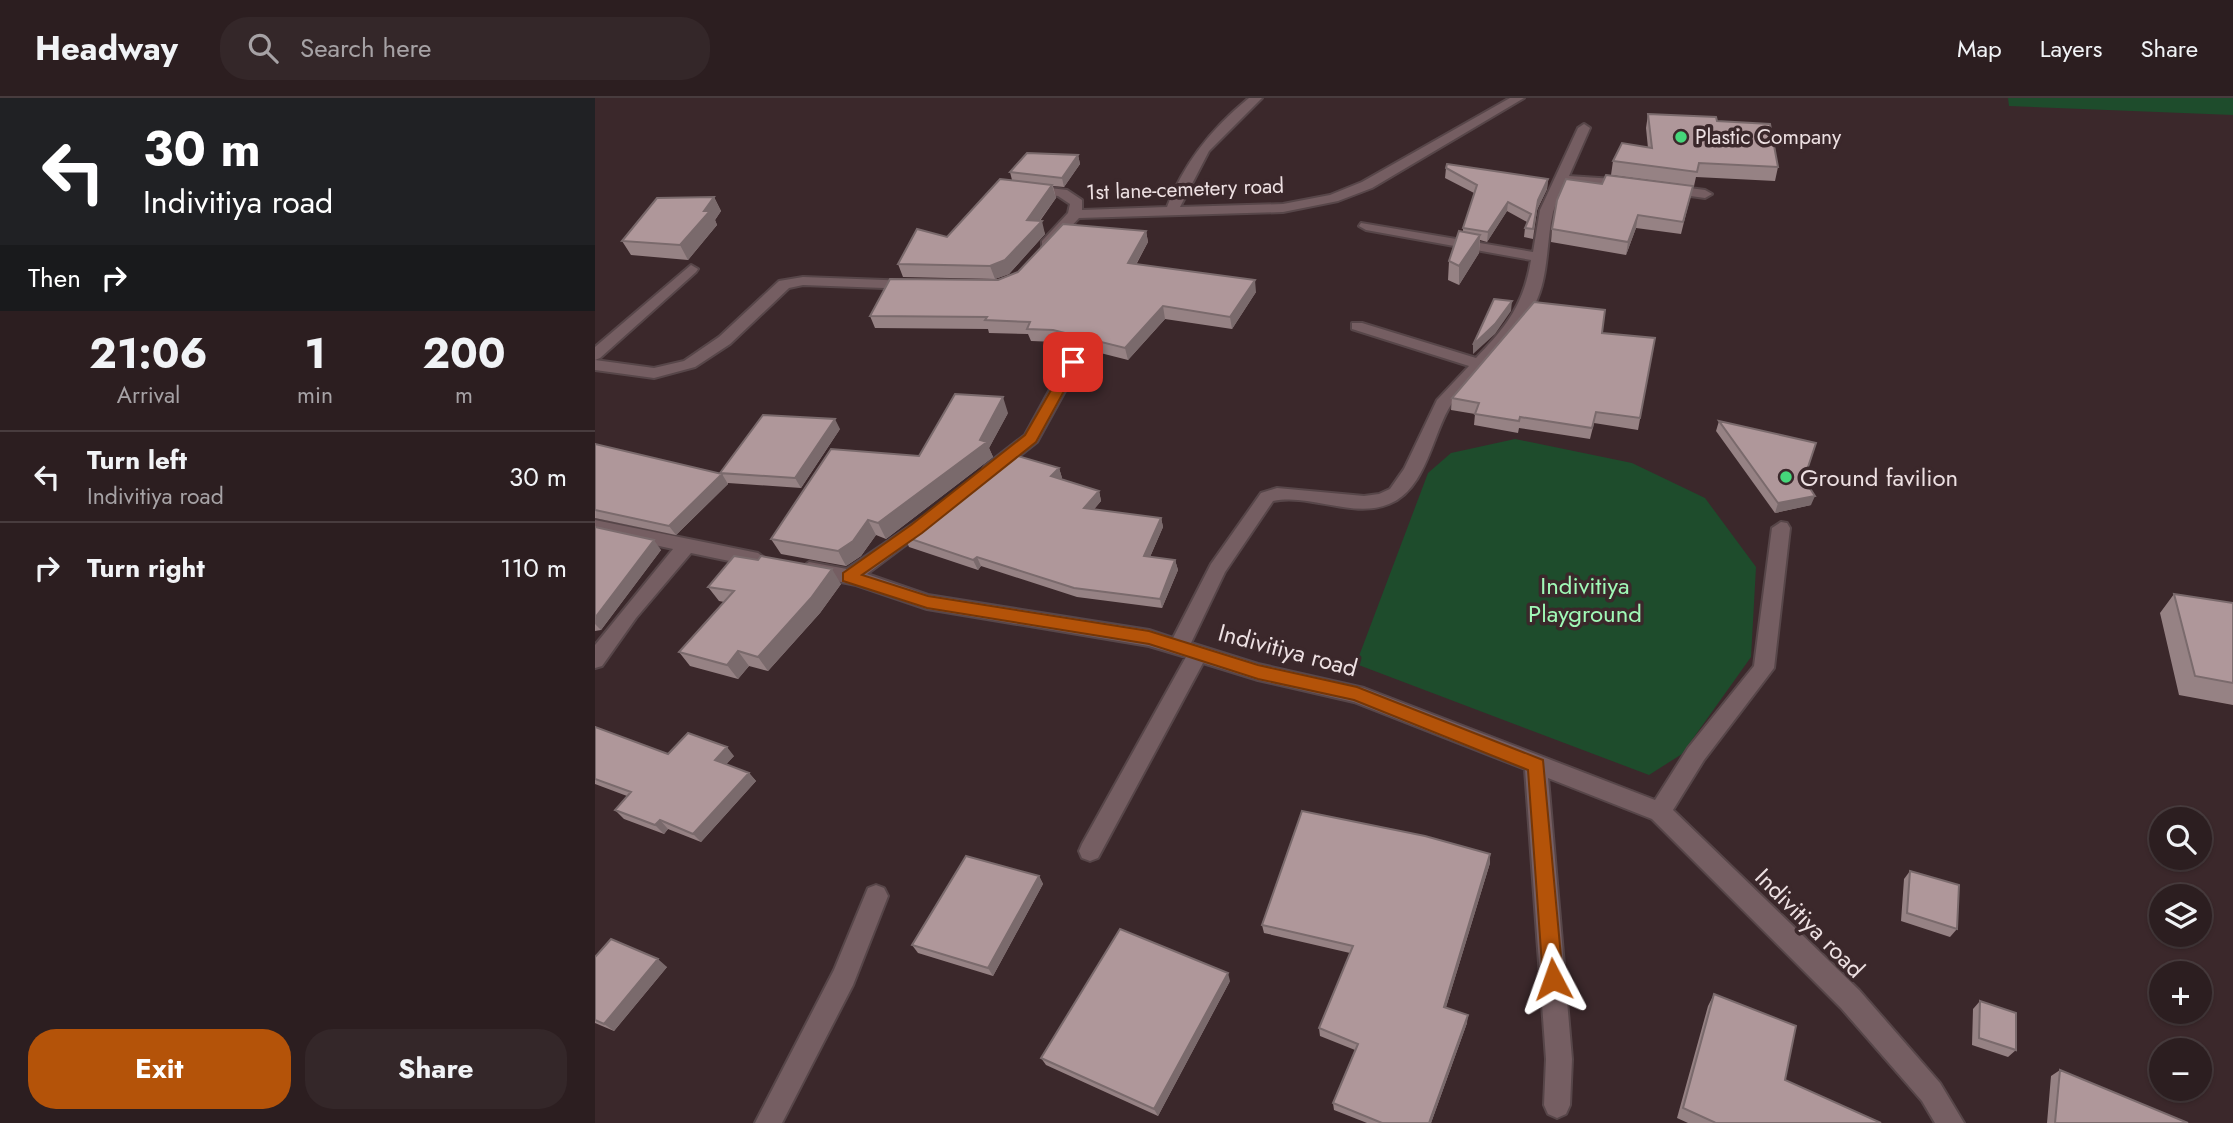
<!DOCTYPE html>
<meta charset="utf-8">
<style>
:root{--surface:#2c1e20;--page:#342729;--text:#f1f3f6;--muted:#a6a2a5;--line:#483c3e;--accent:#b45309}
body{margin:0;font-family:Jost,sans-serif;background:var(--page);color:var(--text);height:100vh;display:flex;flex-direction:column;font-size:26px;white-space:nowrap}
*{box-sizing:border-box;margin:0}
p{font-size:23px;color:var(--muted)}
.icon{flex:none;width:38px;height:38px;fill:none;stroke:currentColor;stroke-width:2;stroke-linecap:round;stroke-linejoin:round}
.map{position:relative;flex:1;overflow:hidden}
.sheet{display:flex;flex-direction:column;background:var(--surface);width:595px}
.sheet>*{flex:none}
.hud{background:#202124;color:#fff;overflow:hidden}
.buttons{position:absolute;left:1554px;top:709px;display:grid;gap:14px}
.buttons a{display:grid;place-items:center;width:63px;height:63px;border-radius:50%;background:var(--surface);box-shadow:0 2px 5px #0004,0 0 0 2px var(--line);font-size:35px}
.pin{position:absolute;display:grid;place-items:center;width:60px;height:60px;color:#fff;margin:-30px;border-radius:14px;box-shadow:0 4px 10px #0006}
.me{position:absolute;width:77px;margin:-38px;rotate:356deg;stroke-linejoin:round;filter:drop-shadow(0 0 5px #0008)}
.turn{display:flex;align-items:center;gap:24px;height:147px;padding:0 28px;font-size:32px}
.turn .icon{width:91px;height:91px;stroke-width:2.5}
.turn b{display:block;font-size:49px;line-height:60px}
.then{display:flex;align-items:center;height:66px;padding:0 28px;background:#0003;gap:14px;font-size:26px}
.eta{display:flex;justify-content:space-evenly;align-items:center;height:119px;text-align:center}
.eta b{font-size:42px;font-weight:700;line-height:49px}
.primary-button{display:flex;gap:14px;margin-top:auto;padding:14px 28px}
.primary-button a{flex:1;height:80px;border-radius:28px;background:var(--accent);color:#fff;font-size:28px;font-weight:700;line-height:80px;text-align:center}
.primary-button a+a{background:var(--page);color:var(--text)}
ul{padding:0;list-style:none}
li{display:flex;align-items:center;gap:21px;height:91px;padding:0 28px;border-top:2px solid var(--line)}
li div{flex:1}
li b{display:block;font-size:26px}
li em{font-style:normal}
header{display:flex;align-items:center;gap:42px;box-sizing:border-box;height:98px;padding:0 35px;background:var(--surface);border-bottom:2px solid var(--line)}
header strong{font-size:33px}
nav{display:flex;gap:38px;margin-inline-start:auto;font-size:24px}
.search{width:490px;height:63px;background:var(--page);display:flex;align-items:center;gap:18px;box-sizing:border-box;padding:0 24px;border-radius:28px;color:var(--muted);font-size:26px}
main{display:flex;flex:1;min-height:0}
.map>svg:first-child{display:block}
.green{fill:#1e4c2c}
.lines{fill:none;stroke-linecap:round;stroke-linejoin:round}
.minor-casing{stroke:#574649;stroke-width:4}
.minor{fill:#755e62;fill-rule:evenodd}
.wall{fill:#968284}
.shaded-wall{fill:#7a6a6c}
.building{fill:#af979a;stroke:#7a6a6c;stroke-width:2}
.route{fill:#b45309;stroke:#753606;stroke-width:2}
.poi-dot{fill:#45d77a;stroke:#3b282b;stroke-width:2.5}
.labels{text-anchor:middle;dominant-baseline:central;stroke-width:7;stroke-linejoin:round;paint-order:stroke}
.far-poi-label{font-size:21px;fill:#ede0e2;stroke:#3b282b;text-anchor:start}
.far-street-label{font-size:21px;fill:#ede0e2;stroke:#3b282b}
.poi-label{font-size:24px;fill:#ede0e2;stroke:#3b282b;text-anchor:start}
.park-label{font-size:24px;fill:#a0f9b7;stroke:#3b282b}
.street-label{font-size:24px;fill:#ede0e2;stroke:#3b282b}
</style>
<header>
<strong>Headway</strong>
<div class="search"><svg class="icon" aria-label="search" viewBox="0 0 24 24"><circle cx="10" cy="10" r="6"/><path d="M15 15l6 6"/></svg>Search here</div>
<nav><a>Map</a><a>Layers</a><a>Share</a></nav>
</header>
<main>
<section class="sheet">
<div class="hud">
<div class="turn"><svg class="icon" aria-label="left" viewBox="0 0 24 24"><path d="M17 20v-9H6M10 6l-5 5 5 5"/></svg><div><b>30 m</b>Indivitiya road</div></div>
<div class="then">Then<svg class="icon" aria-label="right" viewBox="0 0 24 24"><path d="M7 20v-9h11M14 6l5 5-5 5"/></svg></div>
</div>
<div class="eta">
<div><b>21:06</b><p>Arrival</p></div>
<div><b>1</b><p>min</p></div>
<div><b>200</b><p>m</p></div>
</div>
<ul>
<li><svg class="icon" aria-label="left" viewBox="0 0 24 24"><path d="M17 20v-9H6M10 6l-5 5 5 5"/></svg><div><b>Turn left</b><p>Indivitiya road</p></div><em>30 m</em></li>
<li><svg class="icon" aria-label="right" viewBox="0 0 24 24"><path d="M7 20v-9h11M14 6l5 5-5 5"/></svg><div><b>Turn right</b></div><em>110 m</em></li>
</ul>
<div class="primary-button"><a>Exit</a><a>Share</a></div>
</section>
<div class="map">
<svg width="1638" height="1025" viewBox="0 0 1638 1025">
<rect width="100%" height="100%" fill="#3b282b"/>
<path class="green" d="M 1413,0 L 1638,0 L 1638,17 L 1414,8 Z
M 920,341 L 1037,365 L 1110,400 L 1161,469 L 1156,559 L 1087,656 L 1054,677 L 761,566 L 833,375 L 856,355 Z"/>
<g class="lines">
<defs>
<path id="minor" d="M 654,0 L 667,0 L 614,53 L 585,109 L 688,106 L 735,97 L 767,84 L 915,0 L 929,0 L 777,90 L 743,103 L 688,114 L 484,120 L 457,149 L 447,149 L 447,143 L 473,115 L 475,106 L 463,98 L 429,93 L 429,87 L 472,92 L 487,102 L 487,112 L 572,109 C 589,65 617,30 654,0 Z
M 989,26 L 995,30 L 974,78 L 1034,82 L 1040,86 L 1034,90 L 971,85 C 966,94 961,104 958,114 C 951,144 954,180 939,208 C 918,246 879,270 857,305 C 837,335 832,391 794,406 C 758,421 715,395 678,403 L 630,474 L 596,545 L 663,566 L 769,590 L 1060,702 L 1093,650 L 1159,568 L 1177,430 L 1186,424 L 1192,425 L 1195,430 L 1179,570 L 1109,662 L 1078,712 L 1264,892 L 1345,985 L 1369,1025 L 1340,1025 L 1327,1003 L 1246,910 L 1057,721 L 953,680 L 977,961 L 975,1007 L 971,1016 L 962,1020 L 953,1016 L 949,1007 L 951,961 L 930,671 L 759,604 L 663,582 L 608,565 L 503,760 L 495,763 L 487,760 L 484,753 L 487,746 L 591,559 L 554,548 L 332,511 L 261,487 L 207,476 L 205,471 L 214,464 L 252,471 L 330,418 L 339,424 L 336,428 L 272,476 L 333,497 L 554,532 L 578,540 L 616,466 L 666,395 L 682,390 L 769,398 L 784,396 L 795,391 L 809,371 L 842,302 L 874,268 L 757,231 L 757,225 L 767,225 L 881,260 C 912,228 929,206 936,162 L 771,132 L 764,128 L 766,125 L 938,154 L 945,112 L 983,30 Z
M 1071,87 L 1110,92 L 1117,96 L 1110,100 L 1066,94 L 1064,91 Z
M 96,167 L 103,171 L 101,174 L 5,260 L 0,262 L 0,249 Z
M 208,179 L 316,183 L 323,187 L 316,191 L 208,187 L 194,190 L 135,246 L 100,269 L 59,280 L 0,272 L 0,262 L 59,270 L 89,263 L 124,239 L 184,183 Z
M 478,259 L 486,264 L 442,344 L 403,375 L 391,375 L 388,371 L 391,367 L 430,337 L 470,264 Z
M 0,422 L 163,455 L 172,462 L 163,469 L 96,455 L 41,520 L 7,568 L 0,570 L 0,547 L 78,451 L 0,434 Z
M 281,787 L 289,790 L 293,798 L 258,887 L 187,1025 L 160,1025 L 239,872 L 273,790 Z"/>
</defs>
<use href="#minor" class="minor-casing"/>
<use href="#minor" class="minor"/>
</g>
<path class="wall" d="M 1053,16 L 1122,23 L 1183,69 L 1180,83 L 1101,79 L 1099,88 L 1016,77 L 1018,63 L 1053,50 L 1051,30 Z
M 483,57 L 485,66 L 469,89 L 458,88 L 461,100 L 445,123 L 450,136 L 414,176 L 400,181 L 308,179 L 303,166 L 352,139 L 417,82 L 415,74 Z
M 851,70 L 953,81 L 952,91 L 942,112 L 938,141 L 929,139 L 930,130 L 932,124 L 912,113 L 892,144 L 885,142 L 884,155 L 864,187 L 853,182 L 854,163 L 868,134 L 868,130 L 879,95 L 850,80 Z
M 1007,86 L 1098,88 L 1086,136 L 1041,130 L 1031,157 L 956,144 L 957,131 Z
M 119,99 L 126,113 L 120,122 L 122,127 L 93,162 L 36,157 L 27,143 Z
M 551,133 L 553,144 L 541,167 L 661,194 L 637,231 L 570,221 L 533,262 L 462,244 L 436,243 L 433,236 L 394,235 L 393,231 L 280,230 L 275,218 L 403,182 Z
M 1007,235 L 1060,240 L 1043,332 L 999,325 L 995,341 L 924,330 L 923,335 L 879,327 L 880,316 L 856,312 L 857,300 Z
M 413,315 L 394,350 L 398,359 L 291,441 L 281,437 L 266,458 L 251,468 L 186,456 L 176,441 L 324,358 Z
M 1124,323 L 1209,381 L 1216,407 L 1180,415 L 1121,333 Z
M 245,331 L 206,390 L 133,385 L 133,386 L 81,437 L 0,420 L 0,346 L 125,376 L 125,375 Z
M 464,370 L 467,380 L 465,381 L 504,393 L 506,403 L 499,411 L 566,420 L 568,429 L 555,459 L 580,462 L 583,472 L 567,510 L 482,499 L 386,468 L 383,472 L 314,449 L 310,439 Z
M 0,429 L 66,452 L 6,532 L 0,533 Z
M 246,486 L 225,515 L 173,573 L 154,568 L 143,581 L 95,568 L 84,554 L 129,504 L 124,503 L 113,489 Z
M 1579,496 L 1638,505 L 1638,607 L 1584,597 L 1565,515 Z
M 0,628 L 2,630 L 73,656 L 139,658 L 131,666 L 154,675 L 161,683 L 106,744 L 73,731 L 69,736 L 29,721 L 20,712 L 32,698 L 0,686 Z
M 895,765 L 851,909 L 872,925 L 836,1025 L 772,1025 L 739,1012 L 738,1005 L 760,952 L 725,938 L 724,930 L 755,855 L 669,835 L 667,827 Z
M 1315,773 L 1362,831 L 1355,839 L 1306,823 L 1309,781 Z
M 444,778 L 448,786 L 398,878 L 323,855 L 317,847 Z
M 0,859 L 72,869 L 19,933 L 0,925 Z
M 635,883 L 563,1018 L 451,967 L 446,960 Z
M 1119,896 L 1190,982 L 1286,1025 L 1093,1025 L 1082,1020 L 1113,908 Z
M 1385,903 L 1421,952 L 1413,959 L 1377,947 L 1378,911 Z
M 1465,972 L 1593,1025 L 1452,1025 L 1456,978 Z"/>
<path class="shaded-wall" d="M 483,57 L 485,66 L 469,89 L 467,80 Z
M 953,81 L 952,91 L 942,112 L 938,141 L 943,102 Z
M 457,87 L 461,100 L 437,133 L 447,123 L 450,136 L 414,176 L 400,181 L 395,168 L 432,122 Z
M 119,99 L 126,113 L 120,122 L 122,127 L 93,162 L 85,147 Z
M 913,104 L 912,113 L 892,144 L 893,134 Z
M 1043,117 L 1041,130 L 1031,157 L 1033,144 Z
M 551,133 L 553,144 L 535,177 L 533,165 Z
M 885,137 L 884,155 L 864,187 L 864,168 Z
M 660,182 L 661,194 L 637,231 L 635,219 Z
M 917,203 L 916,213 L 900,236 L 878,256 L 878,247 Z
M 568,208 L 570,221 L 533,262 L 530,250 Z
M 408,299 L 413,315 L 394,350 L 398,359 L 291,441 L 283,425 L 385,342 Z
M 240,321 L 245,331 L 206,390 L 200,380 Z
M 464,370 L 467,380 L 459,388 L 456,378 Z
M 127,376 L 133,386 L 81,437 L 74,428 Z
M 504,393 L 506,403 L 492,420 L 489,410 Z
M 1220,398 L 1216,407 L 1180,415 L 1183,405 Z
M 566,420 L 568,429 L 551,468 L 549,458 Z
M 273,422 L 281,437 L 266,458 L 251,468 L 243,453 Z
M 59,442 L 66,452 L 6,532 L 0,526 L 0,520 Z
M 382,459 L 386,468 L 383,472 L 378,462 Z
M 580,462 L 583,472 L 567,510 L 565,501 Z
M 237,471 L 246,486 L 225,515 L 173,573 L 163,559 Z
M 143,553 L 154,568 L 143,581 L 132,567 Z
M 132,649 L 139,658 L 127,671 L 120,662 Z
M 154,675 L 161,683 L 106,744 L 98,736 Z
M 65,722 L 73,731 L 69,736 L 60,727 Z
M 895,756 L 895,765 L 849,916 L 849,909 Z
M 444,778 L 448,786 L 398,878 L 393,870 Z
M 63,861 L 72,869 L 19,933 L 9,926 Z
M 633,875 L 635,883 L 563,1018 L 559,1011 Z
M 873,917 L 872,925 L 836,1025 L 834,1025 Z"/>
<path class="building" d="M 1053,16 L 1121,19 L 1122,23 L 1175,26 L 1183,69 L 1104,65 L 1102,74 L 1018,63 L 1027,45 L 1057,50 Z
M 432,55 L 483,57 L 467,80 L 415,74 Z
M 852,66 L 953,81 L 943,102 L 938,131 L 930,130 L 936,116 L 913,104 L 893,134 L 868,130 L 882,87 L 851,70 Z
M 1011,77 L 1098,88 L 1088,124 L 1043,117 L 1033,144 L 957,131 L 962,102 L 971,81 L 1007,86 Z
M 405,81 L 457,87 L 432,122 L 447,123 L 410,162 L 395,168 L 303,166 L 322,131 L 352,139 Z
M 119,99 L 109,113 L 115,113 L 85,147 L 27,143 L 62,100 Z
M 468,126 L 551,133 L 533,165 L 660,182 L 635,219 L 568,208 L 530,250 L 458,232 L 432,231 L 435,224 L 390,222 L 392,219 L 275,218 L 295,181 L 403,182 L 423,174 Z
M 864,133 L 885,137 L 864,168 L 854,163 Z
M 899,201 L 917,203 L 900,226 L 878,247 Z
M 939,204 L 1010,212 L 1007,235 L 1060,240 L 1045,320 L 1001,314 L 997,330 L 925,319 L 924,323 L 880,316 L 884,305 L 857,300 Z
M 360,296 L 408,299 L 385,342 L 392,344 L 283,425 L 273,422 L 258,443 L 243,453 L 176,441 L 236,351 L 324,358 Z
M 168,317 L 240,321 L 200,380 L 125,375 Z
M 1124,323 L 1221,345 L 1209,381 L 1220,398 L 1183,405 Z
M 0,346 L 127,376 L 74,428 L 0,412 Z
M 416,356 L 464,370 L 456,378 L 504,393 L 489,410 L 566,420 L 549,458 L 580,462 L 565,501 L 479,490 L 382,459 L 378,462 L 310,439 Z
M 0,429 L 59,442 L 0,520 Z
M 139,458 L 163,462 L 166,458 L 237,471 L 216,500 L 163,559 L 143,553 L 132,567 L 84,554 L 139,493 L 113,489 Z
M 1579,496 L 1638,505 L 1638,585 L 1600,578 Z
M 0,629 L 73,656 L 93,635 L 132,649 L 120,662 L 154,675 L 98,736 L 65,722 L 60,727 L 20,712 L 36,694 L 0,681 Z
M 707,713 L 830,738 L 895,756 L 849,909 L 873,917 L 834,1025 L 787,1025 L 738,1005 L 763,946 L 724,930 L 758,848 L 667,827 Z
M 371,758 L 444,778 L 393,870 L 317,847 Z
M 1315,773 L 1364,787 L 1362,831 L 1312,815 Z
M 525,831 L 633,875 L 559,1011 L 446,960 Z
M 16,841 L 63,861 L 9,926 L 0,922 L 0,859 Z
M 1119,896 L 1201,928 L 1190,982 L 1286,1025 L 1118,1025 L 1119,1024 L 1088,1010 Z
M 1385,903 L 1421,915 L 1421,952 L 1384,940 Z
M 1465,972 L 1593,1025 L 1460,1025 Z"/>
<path class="route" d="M 474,261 L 485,264 L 441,344 L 327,435 L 267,477 L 333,498 L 554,533 L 663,567 L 762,589 L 948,662 L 968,881 L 965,888 L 958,891 L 951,888 L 948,881 L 933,672 L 759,602 L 663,581 L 554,546 L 332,510 L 248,483 L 248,475 L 316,427 L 430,337 Z"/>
<g class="poi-dot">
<circle cx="1086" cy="39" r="7"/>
<circle cx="1191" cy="379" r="7"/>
</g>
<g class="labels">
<g class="far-poi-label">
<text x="1100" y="39">Plastic Company</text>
</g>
<g class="far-street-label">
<text transform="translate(590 91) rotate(-2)">1st lane-cemetery road</text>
</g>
<g class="poi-label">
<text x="1205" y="379">Ground favilion</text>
</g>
<g class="park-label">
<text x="990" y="487">Indivitiya<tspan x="990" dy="28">Playground</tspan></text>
</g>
<g class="street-label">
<text transform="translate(693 552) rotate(15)">Indivitiya road</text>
<text transform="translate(1215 825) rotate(45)">Indivitiya road</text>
</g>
</g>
</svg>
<div class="buttons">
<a><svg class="icon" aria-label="search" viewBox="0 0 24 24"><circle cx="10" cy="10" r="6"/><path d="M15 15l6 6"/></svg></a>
<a><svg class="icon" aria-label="layers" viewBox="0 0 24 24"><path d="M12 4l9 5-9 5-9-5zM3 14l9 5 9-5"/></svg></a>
<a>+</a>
<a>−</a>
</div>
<div class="pin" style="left:478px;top:264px;background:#d93025"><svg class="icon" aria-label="arrive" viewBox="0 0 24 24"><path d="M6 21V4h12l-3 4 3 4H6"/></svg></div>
<svg class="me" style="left:958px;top:881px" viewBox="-20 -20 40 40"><path d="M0-17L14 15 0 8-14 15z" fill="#b45309" stroke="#fff" stroke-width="4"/></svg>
</div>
</main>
